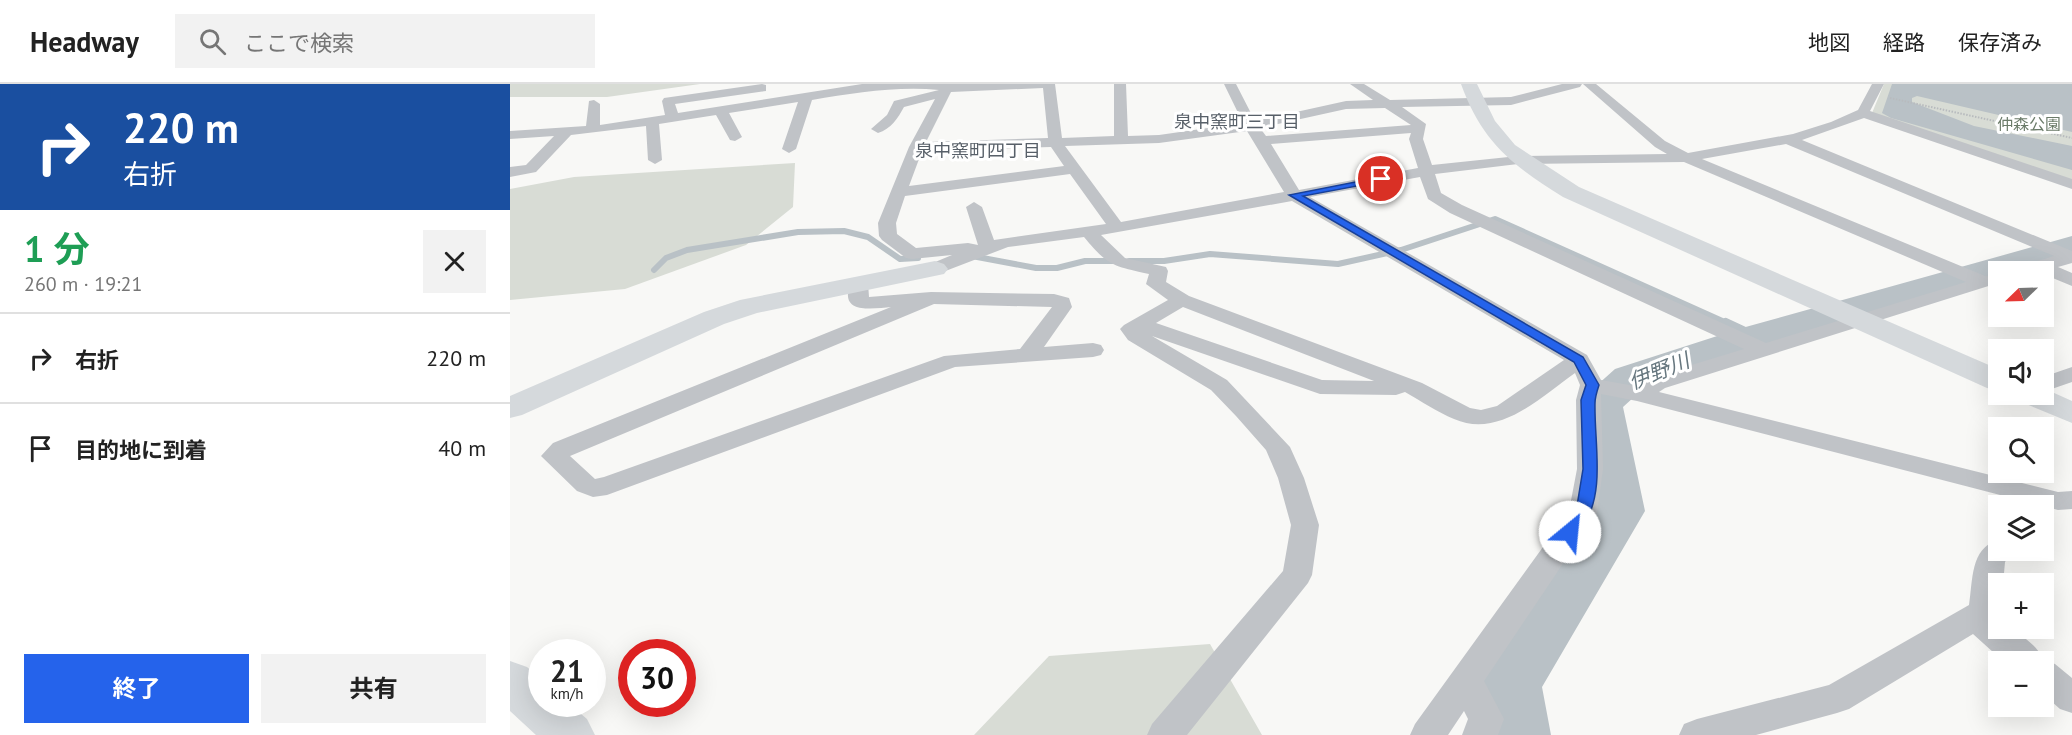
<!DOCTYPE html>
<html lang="ja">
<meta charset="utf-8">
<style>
:root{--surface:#fff;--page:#f2f2f2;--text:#222;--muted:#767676;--line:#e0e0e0;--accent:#2563eb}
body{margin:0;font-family:"PT Sans","Noto Sans JP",sans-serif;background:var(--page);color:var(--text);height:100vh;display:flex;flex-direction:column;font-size:22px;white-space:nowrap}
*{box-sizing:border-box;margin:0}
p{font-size:20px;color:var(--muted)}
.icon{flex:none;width:33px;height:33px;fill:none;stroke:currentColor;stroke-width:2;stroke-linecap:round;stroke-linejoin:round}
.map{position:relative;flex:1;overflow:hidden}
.drawer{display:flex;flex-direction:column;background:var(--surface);width:510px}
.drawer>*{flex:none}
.banner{background:#1a4fa0;color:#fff;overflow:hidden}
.needle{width:39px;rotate:247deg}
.controls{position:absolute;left:1478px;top:177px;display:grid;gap:12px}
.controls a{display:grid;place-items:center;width:66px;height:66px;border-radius:0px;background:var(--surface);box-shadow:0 6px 24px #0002;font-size:30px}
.speed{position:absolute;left:18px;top:555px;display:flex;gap:12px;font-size:30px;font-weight:700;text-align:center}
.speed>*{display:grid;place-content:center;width:78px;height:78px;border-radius:50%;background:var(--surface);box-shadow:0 6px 24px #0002;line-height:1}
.speed small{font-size:15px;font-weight:400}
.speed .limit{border:9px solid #d22;background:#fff;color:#111}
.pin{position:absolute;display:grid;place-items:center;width:51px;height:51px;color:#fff;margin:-26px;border:3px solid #fff;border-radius:50%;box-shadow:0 2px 6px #0007}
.me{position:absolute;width:66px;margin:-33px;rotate:28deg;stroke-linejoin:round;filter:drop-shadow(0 0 4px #0008)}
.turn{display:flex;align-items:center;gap:21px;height:126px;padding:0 24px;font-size:27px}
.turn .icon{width:78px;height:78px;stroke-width:2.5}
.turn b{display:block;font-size:42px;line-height:51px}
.round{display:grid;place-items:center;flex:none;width:63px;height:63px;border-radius:0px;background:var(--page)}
.summary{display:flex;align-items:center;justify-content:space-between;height:102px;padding:0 24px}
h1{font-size:36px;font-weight:700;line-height:45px;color:#1e9e55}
.button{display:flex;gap:12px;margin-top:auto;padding:12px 24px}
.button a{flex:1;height:69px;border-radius:0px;background:var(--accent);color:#fff;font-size:24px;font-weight:700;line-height:69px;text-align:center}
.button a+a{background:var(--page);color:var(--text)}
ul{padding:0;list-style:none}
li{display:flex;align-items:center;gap:18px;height:90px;padding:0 24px;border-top:2px solid var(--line)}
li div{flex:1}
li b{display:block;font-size:22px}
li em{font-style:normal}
header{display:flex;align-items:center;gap:36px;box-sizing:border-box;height:84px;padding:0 30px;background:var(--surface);border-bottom:2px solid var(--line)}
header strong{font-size:28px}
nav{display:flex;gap:33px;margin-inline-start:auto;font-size:21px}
.search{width:420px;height:54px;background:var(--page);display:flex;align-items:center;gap:15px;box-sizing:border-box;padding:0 21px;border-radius:0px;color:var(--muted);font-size:22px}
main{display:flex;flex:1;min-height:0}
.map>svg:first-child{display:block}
.green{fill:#d8dcd5}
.water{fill:#b9c1c6}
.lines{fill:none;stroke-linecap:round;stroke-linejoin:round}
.stream-far1{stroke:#b9c1c6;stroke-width:6}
.stream{stroke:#b9c1c6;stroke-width:8}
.river{fill:#b9c1c6;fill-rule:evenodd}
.path{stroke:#b8bbbe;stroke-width:2;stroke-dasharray:1.5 1.5;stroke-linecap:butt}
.street{fill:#c0c3c7;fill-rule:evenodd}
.secondary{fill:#d5d9dc;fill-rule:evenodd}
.highway{fill:#d5d9dc;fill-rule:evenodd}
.route{fill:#2563eb;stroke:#184099;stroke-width:1.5}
.labels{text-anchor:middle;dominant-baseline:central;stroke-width:6;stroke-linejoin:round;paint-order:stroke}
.far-park-label{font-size:16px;fill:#6b7b69;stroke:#fff}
.far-neighbourhood-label{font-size:18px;fill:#586069;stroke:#fff}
.water-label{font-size:21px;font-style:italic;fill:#67777f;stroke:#fff}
</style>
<header>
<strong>Headway</strong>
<div class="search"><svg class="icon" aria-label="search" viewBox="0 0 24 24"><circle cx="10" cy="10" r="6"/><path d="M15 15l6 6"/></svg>ここで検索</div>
<nav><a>地図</a><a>経路</a><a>保存済み</a></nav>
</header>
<main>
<section class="drawer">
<div class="banner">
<div class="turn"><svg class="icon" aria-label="right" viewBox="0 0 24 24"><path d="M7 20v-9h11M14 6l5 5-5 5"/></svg><div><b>220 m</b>右折</div></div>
</div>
<div class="summary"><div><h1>1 分</h1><p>260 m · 19:21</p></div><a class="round"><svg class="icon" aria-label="close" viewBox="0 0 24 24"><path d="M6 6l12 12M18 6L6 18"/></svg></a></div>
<ul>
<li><svg class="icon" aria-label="right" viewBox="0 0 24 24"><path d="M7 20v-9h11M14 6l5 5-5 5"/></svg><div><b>右折</b></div><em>220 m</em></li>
<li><svg class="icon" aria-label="arrive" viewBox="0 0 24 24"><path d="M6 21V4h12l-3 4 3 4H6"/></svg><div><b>目的地に到着</b></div><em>40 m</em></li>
</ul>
<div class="button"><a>終了</a><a>共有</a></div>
</section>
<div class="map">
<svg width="1562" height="651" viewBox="0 0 1562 651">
<rect width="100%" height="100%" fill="#f8f8f6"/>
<path class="green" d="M 0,0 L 190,0 L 97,13 L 0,13 Z
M 1374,0 L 1562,0 L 1562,98 L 1362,29 Z
M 285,79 L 283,123 L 236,161 L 115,205 L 0,216 L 0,105 L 64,93 Z
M 700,560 L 752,651 L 464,651 L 539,572 Z"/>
<path class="water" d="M 1382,0 L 1562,0 L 1562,48 L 1407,12 L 1402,14 L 1402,18 L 1464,42 L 1562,62 L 1562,86 L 1381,34 L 1372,29 Z"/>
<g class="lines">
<path class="stream-far1" d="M 462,172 L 526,184 L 547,184 L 575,177 L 607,177
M 619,177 L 654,177 L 700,170 L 828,180 L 891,166 L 985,135 L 1219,240
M 144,186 L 156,174 L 177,166 L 288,148 L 334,147 L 358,153 L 390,175 L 408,174"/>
<path class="stream" d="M 1216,238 L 1246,252"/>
<path class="river" d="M 1562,152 L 1562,172 L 1510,188 L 1488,188 L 1488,194 L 1260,260 L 1135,303 L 1113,323 L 1135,427 L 1032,603 L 1041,651 L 975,651 L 970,601 L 979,582 L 1085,426 L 1069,320 L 1076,311 L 1105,285 L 1232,244 Z"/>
<path class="path" d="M 1380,14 L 1562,54"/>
<path class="street" d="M 252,0 L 256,1 L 256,7 L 165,20 L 168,29 L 352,0 L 545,0 L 552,54 L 604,52 L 604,0 L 616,0 L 618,52 L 649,51 L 733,39 L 714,0 L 726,0 L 745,37 L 836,17 L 863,16 L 840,0 L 854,0 L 880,16 L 1001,13 L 1052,0 L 1072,0 L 1070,3 L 1001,21 L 892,23 L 916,40 L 913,55 L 922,81 L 1008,72 L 1157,70 L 1145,63 L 1073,0 L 1086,0 L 1155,57 L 1178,69 L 1283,50 L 1321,38 L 1348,26 L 1362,0 L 1374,0 L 1360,27 L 1562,95 L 1562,105 L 1354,34 L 1292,56 L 1562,167 L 1562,179 L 1548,183 L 1562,189 L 1562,202 L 1533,190 L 1533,188 L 1503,188 L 1505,184 L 1544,172 L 1276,60 L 1192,75 L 1475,192 L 1487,193 L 1488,199 L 1155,304 L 1149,308 L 1548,408 L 1562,407 L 1562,425 L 1548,426 L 1127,317 L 1091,310 L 1093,385 L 1087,429 L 974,597 L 994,635 L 988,651 L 952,651 L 958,635 L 954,627 L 938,651 L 900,651 L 905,640 L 1059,427 L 1067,385 L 1066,316 L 1070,301 L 1065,289 C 1031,313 989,355 944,335 C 927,328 911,317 895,308 L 886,311 L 810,310 L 642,252 L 717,296 L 780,363 L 794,394 L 809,441 L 802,491 L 798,499 L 677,651 L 637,651 L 642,640 L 773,487 L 781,441 L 768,394 L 756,366 L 726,332 L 701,306 L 618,256 L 610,245 L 614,241 L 658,216 L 636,200 L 639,190 C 603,182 598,182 574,153 L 498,163 L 425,191 L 418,189 L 416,185 L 418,181 L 442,171 L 402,175 L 396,174 L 372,156 L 369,152 L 368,139 L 399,63 L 425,15 L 394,23 C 388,34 381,45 368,49 L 361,45 L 377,31 L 384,17 L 429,6 C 387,2 344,9 302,16 L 286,65 L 279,69 L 272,65 L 288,18 L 219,29 L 232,53 L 225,57 L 220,56 L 206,31 L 149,40 L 152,76 L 145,80 L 138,76 L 136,42 L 61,51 L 26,88 L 0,93 L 0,83 L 16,81 L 44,52 L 0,55 L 0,47 L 76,42 L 79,17 L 84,16 L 90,20 L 90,41 L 155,31 L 152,17 L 154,14 ZM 533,4 L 538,54 L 416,58 L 441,8 ZM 875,24 L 901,41 L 756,52 L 750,44 L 836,25 ZM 737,47 L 774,108 L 611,138 L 555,62 L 649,59 ZM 901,49 L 899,55 L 908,84 L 789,106 L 761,60 ZM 541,63 L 554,82 L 399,102 L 412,67 ZM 1174,78 L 1456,198 L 1256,259 L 952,121 L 931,109 L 925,90 L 1008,80 ZM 560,90 L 596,140 L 484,156 L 472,123 L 464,118 L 456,123 L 468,161 L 458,159 L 406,164 L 387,150 L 386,139 L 395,112 ZM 910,93 L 918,115 L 940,129 L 1234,265 L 1139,294 L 1125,302 L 1091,296 L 1077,271 L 800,113 ZM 782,117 L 1054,276 L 987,322 L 971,326 L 960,324 L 912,299 L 679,212 L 656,198 L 658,187 L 656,183 L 615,174 L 591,151 ZM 673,223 L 864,297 L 812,296 L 646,239 Z
M 348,193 L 355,195 L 358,199 L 359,213 L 421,208 L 544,210 L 559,214 L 562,223 L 534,263 L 583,259 L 591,261 L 594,266 L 591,271 L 583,273 L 445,283 L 97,411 L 83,413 L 67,407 L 31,372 L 43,359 L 381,223 C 367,224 336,230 338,209 C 338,203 338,200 341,195 ZM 424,220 L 542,223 L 510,265 L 434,272 L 94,393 L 85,395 L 60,372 Z
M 1562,283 L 1562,298 L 1533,308 L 1533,293 Z
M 1488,456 L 1488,466 L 1504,466 L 1495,478 L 1493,500 L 1488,500 L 1488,544 C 1506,544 1526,560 1534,576 L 1545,580 L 1562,594 L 1562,629 L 1550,625 L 1533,610 L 1533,578 L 1494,578 L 1463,550 L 1339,625 L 1327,629 L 1246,651 L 1169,651 L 1174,640 L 1187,635 L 1319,601 L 1459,521 C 1463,497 1460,464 1488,456 Z"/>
<path class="secondary" d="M 951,0 L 967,0 L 985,37 L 1005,61 L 1069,103 L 1488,285 L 1488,306 L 1477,304 L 1053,113 C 1002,81 972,58 951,0 Z
M 425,177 L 434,180 L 438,185 L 434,190 L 247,229 L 214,240 L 12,331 L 0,334 L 0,312 L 194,228 L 230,216 Z
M 1533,304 L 1562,317 L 1562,339 L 1509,317 L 1504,310 L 1533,310 Z"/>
<path class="highway" d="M 0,577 L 17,583 L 32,596 L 32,620 L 59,620 L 77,635 L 85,651 L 26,651 L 0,627 Z"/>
</g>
<path class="route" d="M 871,93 L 874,93 L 874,97 L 793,112 L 1073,273 L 1089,301 C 1087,307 1085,313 1085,319 C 1084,359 1096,408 1073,442 C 1067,450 1065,455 1055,452 L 1052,448 L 1066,428 L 1073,385 L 1071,316 L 1076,301 L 1064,278 L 779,111 Z"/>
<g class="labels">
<g class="far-park-label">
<text x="1519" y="40">仲森公園</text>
</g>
<g class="far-neighbourhood-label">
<text x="727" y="37">泉中窯町三丁目</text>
<text x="468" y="66">泉中窯町四丁目</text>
</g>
<g class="water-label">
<text transform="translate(1149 287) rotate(-22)">伊野川</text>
</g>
</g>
</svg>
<div class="controls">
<a><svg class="needle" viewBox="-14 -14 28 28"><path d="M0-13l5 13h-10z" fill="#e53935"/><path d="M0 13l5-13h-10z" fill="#767676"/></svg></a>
<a><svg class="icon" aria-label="sound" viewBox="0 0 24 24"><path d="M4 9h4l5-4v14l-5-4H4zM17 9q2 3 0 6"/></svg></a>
<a><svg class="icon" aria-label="search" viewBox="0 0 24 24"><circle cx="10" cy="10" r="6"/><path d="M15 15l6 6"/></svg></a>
<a><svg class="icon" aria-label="layers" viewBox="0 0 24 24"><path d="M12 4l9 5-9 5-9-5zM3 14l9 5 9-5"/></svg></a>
<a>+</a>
<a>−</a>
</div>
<div class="speed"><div>21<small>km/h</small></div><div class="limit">30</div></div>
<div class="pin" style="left:871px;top:95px;background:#d93025"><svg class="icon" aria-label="arrive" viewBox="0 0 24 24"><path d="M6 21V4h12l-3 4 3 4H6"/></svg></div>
<svg class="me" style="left:1060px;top:448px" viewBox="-20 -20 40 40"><circle r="19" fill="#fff"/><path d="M0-13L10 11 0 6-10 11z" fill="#2563eb"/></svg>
</div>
</main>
